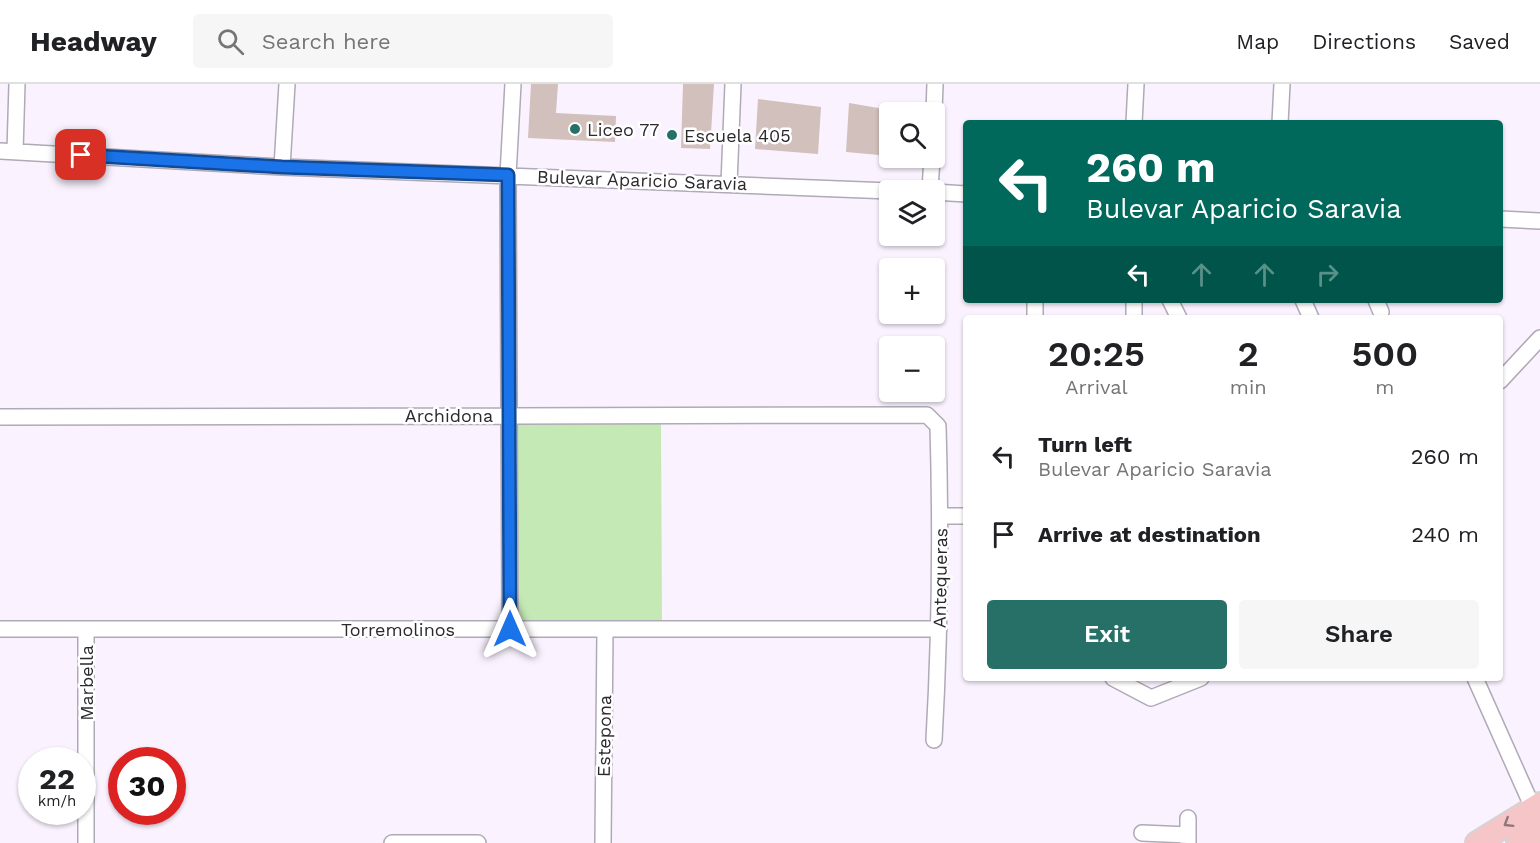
<!DOCTYPE html>
<meta charset="utf-8">
<style>
:root{--surface:#fff;--page:#f6f6f6;--text:#202124;--muted:#757577;--line:#e0e0e0;--accent:#277068}
body{margin:0;font-family:"Work Sans",sans-serif;background:var(--page);color:var(--text);height:100vh;display:flex;flex-direction:column;font-size:22px;white-space:nowrap}
*{box-sizing:border-box;margin:0}
p{font-size:20px;color:var(--muted)}
.icon{flex:none;width:33px;height:33px;fill:none;stroke:currentColor;stroke-width:2;stroke-linecap:round;stroke-linejoin:round}
.map{position:relative;flex:1;overflow:hidden}
.details{position:absolute;left:963px;top:231px;width:540px;height:366px;display:flex;flex-direction:column;background:var(--surface);border-radius:6px;box-shadow:0 2px 4px #0004}
.details>*{flex:none}
.banner{position:absolute;left:963px;top:36px;width:540px;height:183px;border-radius:6px;box-shadow:0 2px 4px #0004;background:#00695c;color:#fff;overflow:hidden}
.tools{position:absolute;left:879px;top:18px;display:grid;gap:12px}
.tools a{display:grid;place-items:center;width:66px;height:66px;border-radius:6px;background:var(--surface);box-shadow:0 2px 4px #0004;font-size:30px}
.speed{position:absolute;left:18px;top:663px;display:flex;gap:12px;font-size:30px;font-weight:700;text-align:center}
.speed>*{display:grid;place-content:center;width:78px;height:78px;border-radius:50%;background:var(--surface);box-shadow:0 2px 4px #0004;line-height:1}
.speed small{font-size:15px;font-weight:400}
.speed .limit{border:9px solid #d22;background:#fff;color:#111}
.pin{position:absolute;display:grid;place-items:center;width:51px;height:51px;color:#fff;margin:-26px;border-radius:12px;box-shadow:0 3px 9px #0006}
.me{position:absolute;width:66px;margin:-33px;rotate:0deg;stroke-linejoin:round;filter:drop-shadow(0 0 4px #0008)}
.turn{display:flex;align-items:center;gap:21px;height:126px;padding:0 24px;font-size:27px}
.turn .icon{width:78px;height:78px;stroke-width:2.5}
.turn b{display:block;font-size:42px;line-height:51px}
.lanes{display:flex;align-items:center;height:57px;padding:0 24px;background:#0003;justify-content:center;gap:30px;direction:ltr}
.lanes .off{opacity:.35}
.eta{display:flex;justify-content:space-evenly;align-items:center;height:102px;text-align:center}
.eta b{font-size:36px;font-weight:600;line-height:42px}
.button{display:flex;gap:12px;margin-top:auto;padding:12px 24px}
.button a{flex:1;height:69px;border-radius:6px;background:var(--accent);color:#fff;font-size:24px;font-weight:600;line-height:69px;text-align:center}
.button a+a{background:var(--page);color:var(--text)}
ul{padding:0;list-style:none}
li{display:flex;align-items:center;gap:18px;height:78px;padding:0 24px}
li div{flex:1}
li b{display:block;font-size:22px}
li em{font-style:normal}
header{display:flex;align-items:center;gap:36px;box-sizing:border-box;height:84px;padding:0 30px;background:var(--surface);border-bottom:2px solid var(--line)}
header strong{font-size:28px}
nav{display:flex;gap:33px;margin-inline-start:auto;font-size:21px}
.search{width:420px;height:54px;background:var(--page);display:flex;align-items:center;gap:15px;box-sizing:border-box;padding:0 21px;border-radius:6px;color:var(--muted);font-size:22px}
.map>svg:first-child{display:block}
.green{fill:#c4e9b5}
.building{fill:#d1c0bc}
.lines{fill:none;stroke-linecap:round;stroke-linejoin:round}
.minor-casing{stroke:#b0a9b6;stroke-width:18}
.highway-casing{stroke:#d5d4d5;stroke-width:26}
.minor{stroke:#fff;stroke-width:15}
.highway{stroke:#f6c5c7;stroke-width:22}
.oneway{stroke:#91777a}
.route-casing{stroke:#114b97;stroke-width:15}
.route{stroke:#1a73e8;stroke-width:10}
.poi-dot{fill:#277068;stroke:#fff;stroke-width:2}
.labels{text-anchor:middle;dominant-baseline:central;stroke-width:5;stroke-linejoin:round;paint-order:stroke}
.poi-label{font-size:18px;fill:#2c292e;stroke:#fff;text-anchor:start}
.street-label{font-size:18px;fill:#2c292e;stroke:#fff}
</style>
<header>
<strong>Headway</strong>
<div class="search"><svg class="icon" aria-label="search" viewBox="0 0 24 24"><circle cx="10" cy="10" r="6"/><path d="M15 15l6 6"/></svg>Search here</div>
<nav><a>Map</a><a>Directions</a><a>Saved</a></nav>
</header>
<div class="map">
<svg width="1540" height="759" viewBox="0 0 1540 759">
<rect width="100%" height="100%" fill="#faf3ff"/>
<path class="green" d="M 661,335 L 662,540 L 523,540 L 516,534 L 517,341 L 522,337 Z"/>
<path class="building" d="M 531,0 L 558,0 L 556,29 L 616,32 L 615,58 L 528,54 Z
M 683,0 L 714,0 L 710,65 L 681,64 Z
M 758,15 L 821,23 L 818,70 L 755,65 Z
M 849,19 L 890,26 L 890,72 L 846,68 Z"/>
<g class="lines">
<defs>
<path id="minor" d="M 934,28 L 935,0
M 1134,39 L 1136,0
M 1280,39 L 1282,0
M 0,67 L 282,83 L 890,107
M 15,67 L 17,0
M 282,83 L 287,0
M 729,100 L 733,0
M 930,106 L 932,74
M 934,108 L 966,110
M 1500,135 L 1540,137
M 1170,216 L 1179,234
M 1303,216 L 1311,234
M 1376,216 L 1381,228
M 1035,234 L 1035,216
M 1134,234 L 1134,216
M 1500,297 L 1540,254
M 0,333 L 927,331 L 938,342 C 941,447 940,551 934,656
M 940,432 L 966,432
M 0,545 L 939,545
M 510,545 L 508,91 L 513,0
M 86,547 L 86,759
M 1113,594 L 1151,614 L 1201,594
M 1475,594 L 1533,724
M 1142,749 L 1188,751
M 392,759 L 478,759
M 603,759 L 605,546
M 1188,759 L 1188,734"/>
<path id="highway" d="M 1477,759 L 1540,720
M 1518,759 L 1540,745"/>
</defs>
<use href="#minor" class="minor-casing"/>
<use href="#highway" class="highway-casing"/>
<use href="#minor" class="minor"/>
<use href="#highway" class="highway"/>
</g>
<defs><path id="oneway-chevron" d="M-2-3.5L2.5 0L-2 3.5" fill="none" stroke-width="1.6" stroke-linecap="round" stroke-linejoin="round" transform="scale(1.5)"/></defs>
<use class="oneway" href="#oneway-chevron" transform="translate(1508 739) rotate(148)"/>
<g class="lines">
<defs>
<path id="route" d="M 81,71 L 282,83 L 508,91 L 510,545"/>
</defs>
<use href="#route" class="route-casing"/>
<use href="#route" class="route"/>
</g>
<g class="poi-dot">
<circle cx="575" cy="45" r="6"/>
<circle cx="672" cy="51" r="6"/>
</g>
<g class="labels">
<g class="poi-label">
<text x="587" y="45">Liceo 77</text>
<text x="684" y="51">Escuela 405</text>
</g>
<g class="street-label">
<text transform="translate(642 96) rotate(2)">Bulevar Aparicio Saravia</text>
<text x="449" y="331">Archidona</text>
<text transform="translate(940 494) rotate(-89)">Antequeras</text>
<text x="398" y="545">Torremolinos</text>
<text transform="translate(86 599) rotate(-90)">Marbella</text>
<text transform="translate(604 652) rotate(-89)">Estepona</text>
</g>
</g>
</svg>
<div class="tools">
<a><svg class="icon" aria-label="search" viewBox="0 0 24 24"><circle cx="10" cy="10" r="6"/><path d="M15 15l6 6"/></svg></a>
<a><svg class="icon" aria-label="layers" viewBox="0 0 24 24"><path d="M12 4l9 5-9 5-9-5zM3 14l9 5 9-5"/></svg></a>
<a>+</a>
<a>−</a>
</div>
<div class="speed"><div>22<small>km/h</small></div><div class="limit">30</div></div>
<div class="pin" style="left:81px;top:71px;background:#d93025"><svg class="icon" aria-label="arrive" viewBox="0 0 24 24"><path d="M6 21V4h12l-3 4 3 4H6"/></svg></div>
<svg class="me" style="left:510px;top:545px" viewBox="-20 -20 40 40"><path d="M0-17L14 15 0 8-14 15z" fill="#1a73e8" stroke="#fff" stroke-width="4"/></svg>
<div class="banner">
<div class="turn"><svg class="icon" aria-label="left" viewBox="0 0 24 24"><path d="M17 20v-9H6M10 6l-5 5 5 5"/></svg><div><b>260 m</b>Bulevar Aparicio Saravia</div></div>
<div class="lanes"><svg class="icon" aria-label="left" viewBox="0 0 24 24"><path d="M17 20v-9H6M10 6l-5 5 5 5"/></svg><svg class="icon off" aria-label="ahead" viewBox="0 0 24 24"><path d="M12 20V5M6 11l6-6 6 6"/></svg><svg class="icon off" aria-label="ahead" viewBox="0 0 24 24"><path d="M12 20V5M6 11l6-6 6 6"/></svg><svg class="icon off" aria-label="right" viewBox="0 0 24 24"><path d="M7 20v-9h11M14 6l5 5-5 5"/></svg></div>
</div>
<section class="details">
<div class="eta">
<div><b>20:25</b><p>Arrival</p></div>
<div><b>2</b><p>min</p></div>
<div><b>500</b><p>m</p></div>
</div>
<ul>
<li><svg class="icon" aria-label="left" viewBox="0 0 24 24"><path d="M17 20v-9H6M10 6l-5 5 5 5"/></svg><div><b>Turn left</b><p>Bulevar Aparicio Saravia</p></div><em>260 m</em></li>
<li><svg class="icon" aria-label="arrive" viewBox="0 0 24 24"><path d="M6 21V4h12l-3 4 3 4H6"/></svg><div><b>Arrive at destination</b></div><em>240 m</em></li>
</ul>
<div class="button"><a>Exit</a><a>Share</a></div>
</section>
</div>
